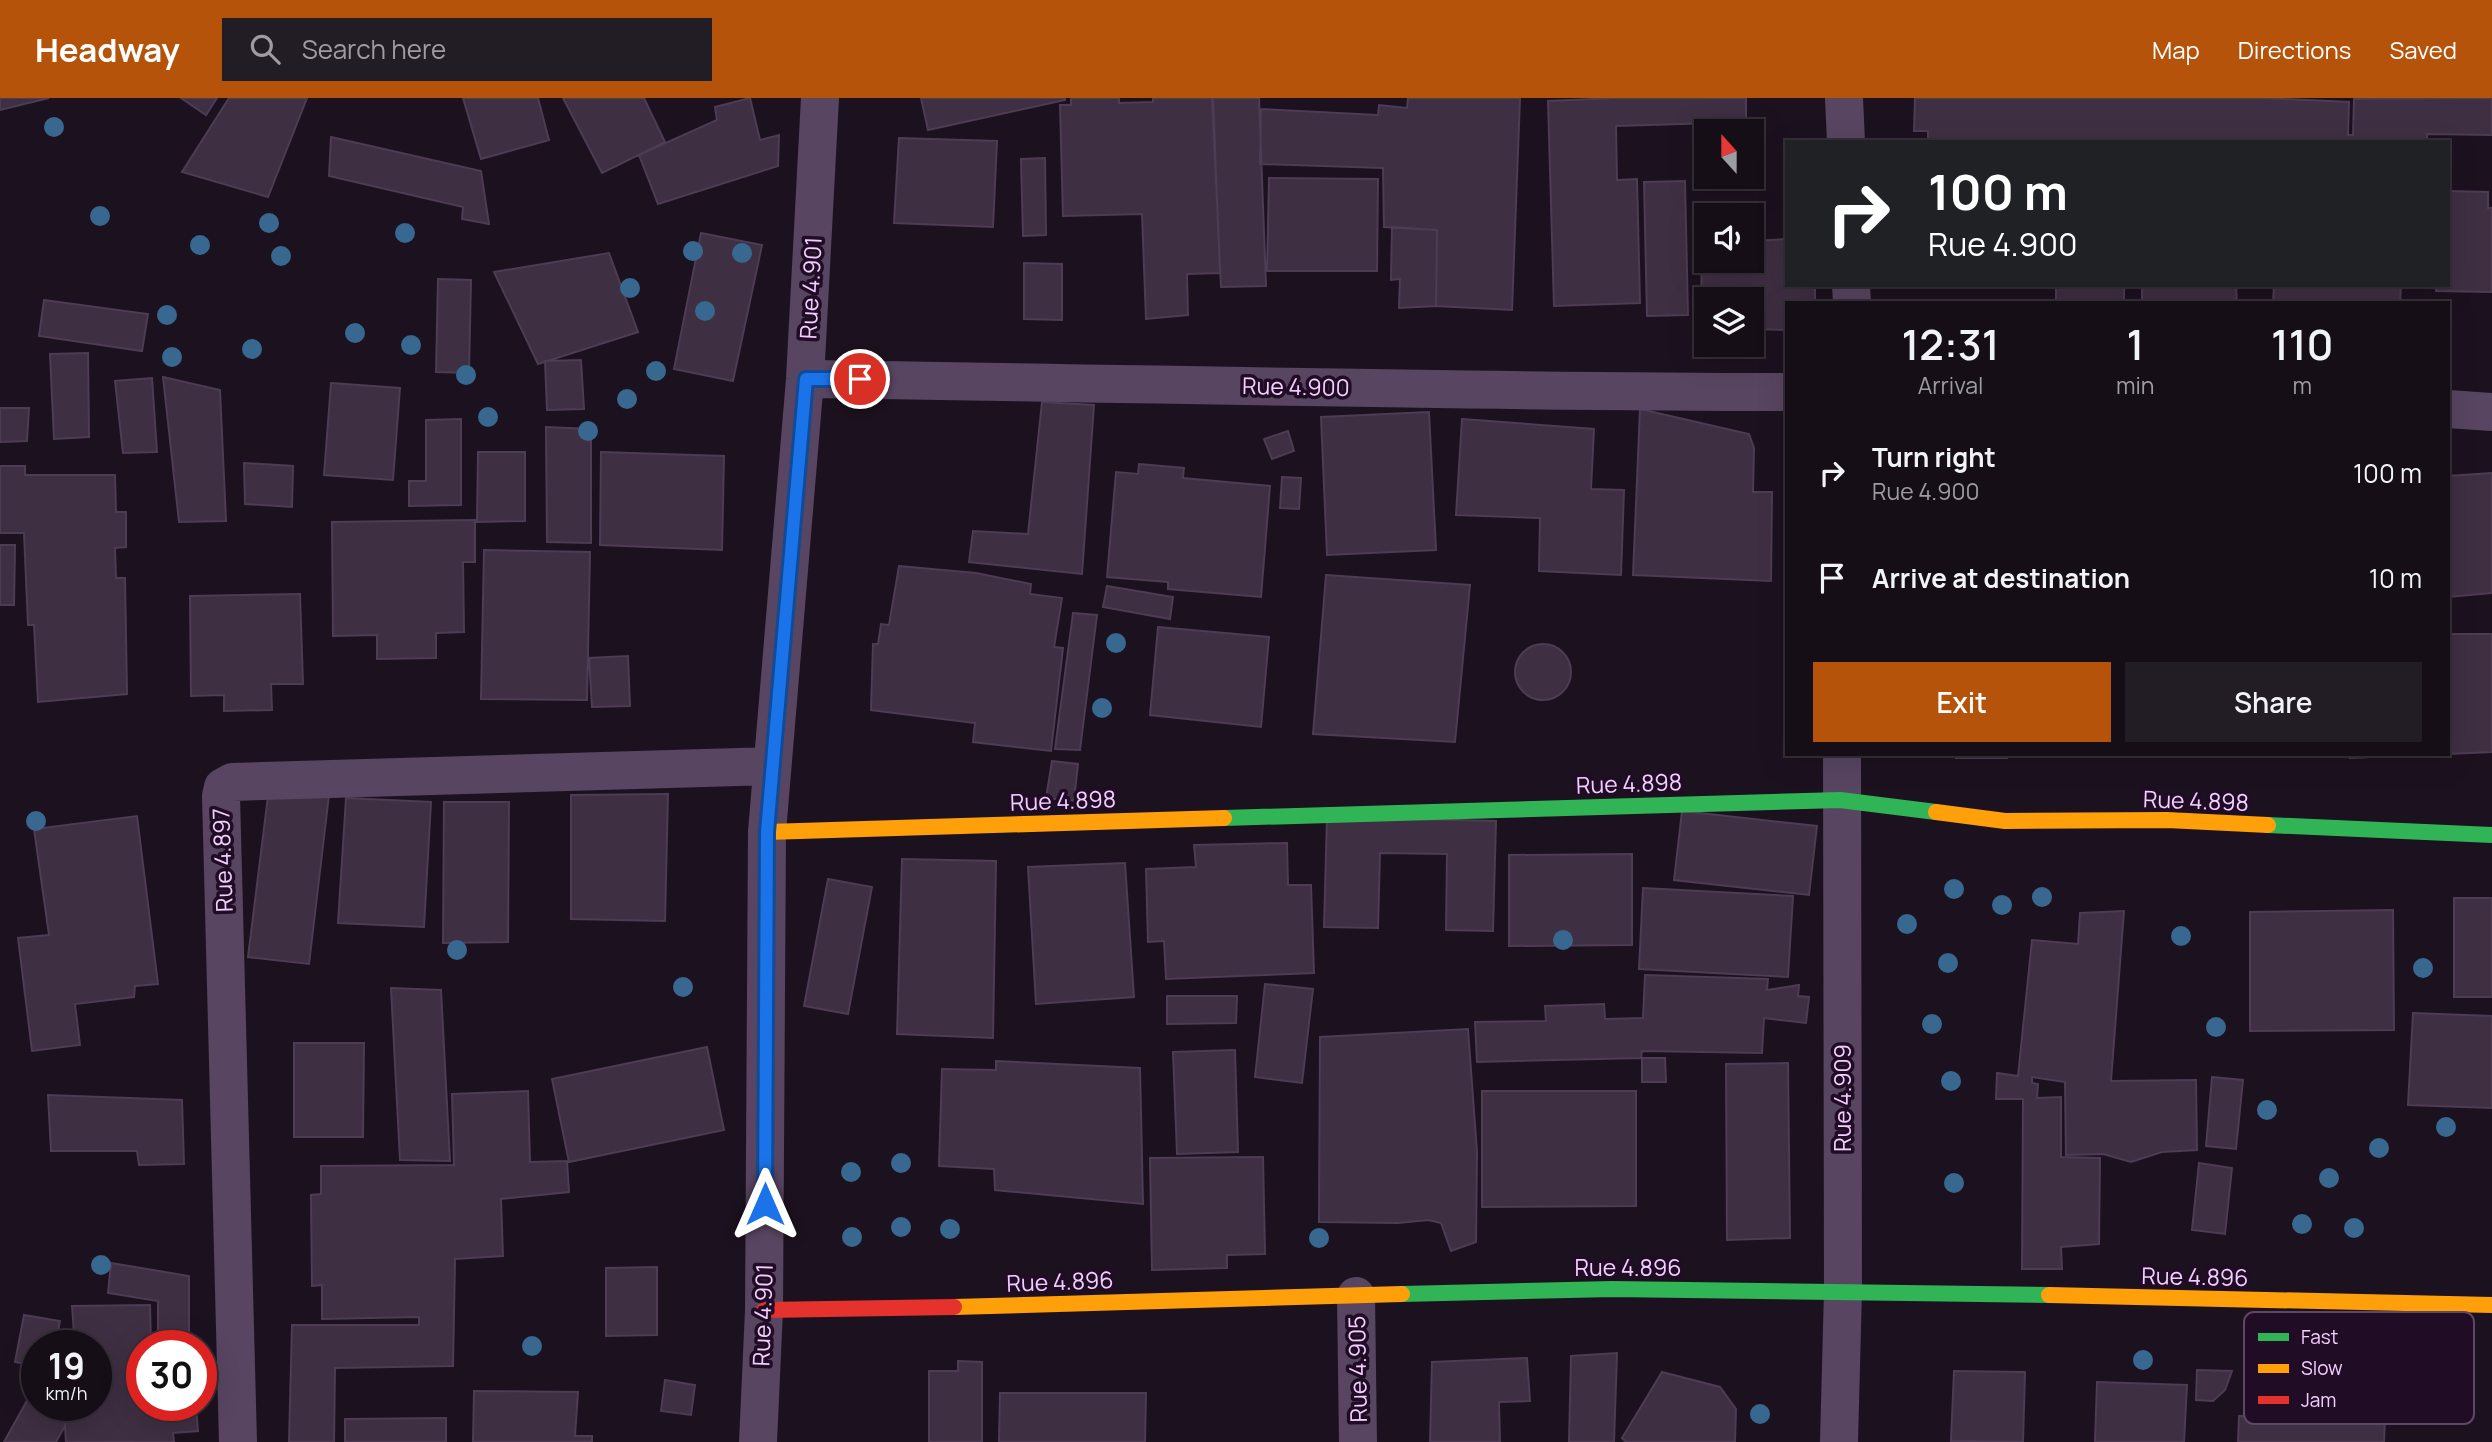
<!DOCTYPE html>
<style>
:root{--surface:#150e17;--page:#221c24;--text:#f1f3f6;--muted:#9d9ca1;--line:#342e36;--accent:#b45309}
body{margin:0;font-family:Manrope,sans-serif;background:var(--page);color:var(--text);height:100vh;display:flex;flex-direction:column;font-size:26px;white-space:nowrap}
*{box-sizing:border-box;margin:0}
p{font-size:23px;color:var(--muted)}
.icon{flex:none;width:38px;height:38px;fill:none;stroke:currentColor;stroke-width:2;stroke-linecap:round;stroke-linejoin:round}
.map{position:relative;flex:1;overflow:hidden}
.side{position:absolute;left:1785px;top:203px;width:665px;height:455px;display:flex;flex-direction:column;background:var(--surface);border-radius:0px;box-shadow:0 7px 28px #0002,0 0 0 2px var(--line)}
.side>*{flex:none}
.banner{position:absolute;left:1785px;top:42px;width:665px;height:147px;border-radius:0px;box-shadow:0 7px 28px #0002,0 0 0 2px var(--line);background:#202124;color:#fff;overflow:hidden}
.needle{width:46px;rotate:339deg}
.controls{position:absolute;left:1694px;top:21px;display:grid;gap:14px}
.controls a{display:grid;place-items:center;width:70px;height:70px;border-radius:0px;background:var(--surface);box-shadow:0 7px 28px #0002,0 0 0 2px var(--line);font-size:35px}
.speed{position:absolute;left:21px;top:1232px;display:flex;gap:14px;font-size:35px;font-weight:700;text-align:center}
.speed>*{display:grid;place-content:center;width:91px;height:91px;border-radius:50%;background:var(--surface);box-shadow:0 7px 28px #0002,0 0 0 2px var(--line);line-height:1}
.speed small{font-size:18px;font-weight:400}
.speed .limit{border:10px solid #d22;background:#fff;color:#111}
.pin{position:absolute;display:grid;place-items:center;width:60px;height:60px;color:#fff;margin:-30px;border:4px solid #fff;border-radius:50%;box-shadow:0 2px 7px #0007}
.me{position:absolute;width:77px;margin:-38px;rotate:0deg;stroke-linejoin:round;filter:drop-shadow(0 0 5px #0008)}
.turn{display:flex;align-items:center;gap:24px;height:147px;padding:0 28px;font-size:32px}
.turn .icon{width:91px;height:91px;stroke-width:2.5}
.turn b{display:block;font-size:49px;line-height:60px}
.eta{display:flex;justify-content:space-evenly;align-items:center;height:119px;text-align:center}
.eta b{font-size:42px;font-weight:600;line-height:49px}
.button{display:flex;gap:14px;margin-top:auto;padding:14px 28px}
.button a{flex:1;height:80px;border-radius:0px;background:var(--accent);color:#fff;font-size:28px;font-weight:600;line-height:80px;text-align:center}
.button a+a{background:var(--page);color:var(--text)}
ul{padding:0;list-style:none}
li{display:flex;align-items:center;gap:21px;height:105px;padding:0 28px}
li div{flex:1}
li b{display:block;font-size:26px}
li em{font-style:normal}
header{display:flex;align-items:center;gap:42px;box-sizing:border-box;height:98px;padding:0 35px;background:var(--accent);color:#fff}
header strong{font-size:33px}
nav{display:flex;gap:38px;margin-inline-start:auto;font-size:24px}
.search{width:490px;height:63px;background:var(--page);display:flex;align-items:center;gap:18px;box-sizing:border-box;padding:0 24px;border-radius:0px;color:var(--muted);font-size:26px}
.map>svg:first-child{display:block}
.building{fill:#3e2f42;stroke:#4e3b54;stroke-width:2}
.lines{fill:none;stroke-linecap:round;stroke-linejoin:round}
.street{stroke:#584561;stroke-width:38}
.fast{stroke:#30b455;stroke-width:16}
.slow{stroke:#ff9f0a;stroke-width:16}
.jam{stroke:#e5322d;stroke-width:16}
.tree{fill:#386890}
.route-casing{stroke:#114b97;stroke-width:18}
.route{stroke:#1a73e8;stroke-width:12}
.labels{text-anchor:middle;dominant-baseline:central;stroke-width:7;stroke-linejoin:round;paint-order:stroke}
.street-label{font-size:23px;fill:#f3cfff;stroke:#200c25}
.key{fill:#200c25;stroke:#5f4666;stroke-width:2}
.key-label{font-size:19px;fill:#f3cfff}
</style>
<header>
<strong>Headway</strong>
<div class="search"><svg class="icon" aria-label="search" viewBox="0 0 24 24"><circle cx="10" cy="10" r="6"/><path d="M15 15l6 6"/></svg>Search here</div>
<nav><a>Map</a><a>Directions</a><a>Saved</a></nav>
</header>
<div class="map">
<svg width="2492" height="1344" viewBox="0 0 2492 1344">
<rect width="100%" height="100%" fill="#1c121f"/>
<path class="building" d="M 0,0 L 49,0 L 0,12 Z
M 181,0 L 217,0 L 206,17 Z
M 229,0 L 307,0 L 268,99 L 182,74 Z
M 463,0 L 538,0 L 549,42 L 481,61 Z
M 563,0 L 644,0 L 665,44 L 602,75 Z
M 750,0 L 760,42 L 779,37 L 778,68 L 658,106 L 639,57 L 717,22 L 715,9 Z
M 921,0 L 1065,0 L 1065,2 L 928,32 Z
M 1071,0 L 1119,0 L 1119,5 L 1153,4 L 1153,0 L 1213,0 L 1220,175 L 1187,176 L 1188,217 L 1146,221 L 1142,116 L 1063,118 L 1060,7 L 1071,7 Z
M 1212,0 L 1259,0 L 1266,188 L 1221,189 Z
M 1408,0 L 1520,0 L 1512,212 L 1436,208 L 1437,132 L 1384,129 L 1383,70 L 1260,66 L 1261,11 L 1378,17 L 1379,7 L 1407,10 Z
M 1616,0 L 1746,0 L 1746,24 L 1616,28 L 1617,82 L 1637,81 L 1640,205 L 1554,208 L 1548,3 Z
M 1915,0 L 2262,0 L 2349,4 L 2348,37 L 2353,37 L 2354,1 L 2492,0 L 2492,37 L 2427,36 L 2427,44 L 1928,44 L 1928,33 L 1914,33 Z
M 331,39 L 481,73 L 489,126 L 462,121 L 463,109 L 329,78 Z
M 899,40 L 997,43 L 993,129 L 894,125 Z
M 1045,60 L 1046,137 L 1023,138 L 1021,61 Z
M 1269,80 L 1378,81 L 1377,173 L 1267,173 Z
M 1685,83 L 1688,217 L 1647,218 L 1644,84 Z
M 2448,93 L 2488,94 L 2488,110 L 2492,110 L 2492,194 L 2436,193 L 2436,187 L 2448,187 Z
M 1392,129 L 1437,132 L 1436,208 L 1399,210 L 1400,181 L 1391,182 Z
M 701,135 L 762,147 L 733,283 L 674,271 Z
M 1787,141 L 1787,187 L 1815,187 L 1815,205 L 1787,205 L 1787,232 L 1752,231 L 1752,201 L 1706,201 L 1706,217 L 1701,217 L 1702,145 L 1706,145 L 1706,163 L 1752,163 L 1752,143 Z
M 609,155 L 638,234 L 538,266 L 494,174 Z
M 1024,165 L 1062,166 L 1062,222 L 1024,221 Z
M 438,181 L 471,182 L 469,275 L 436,274 Z
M 2056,187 L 2124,187 L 2124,205 L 2056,205 Z
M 2142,187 L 2236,187 L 2237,205 L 2142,205 Z
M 2274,187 L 2401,187 L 2400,205 L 2273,205 Z
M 44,202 L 148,216 L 142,253 L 39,238 Z
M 88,255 L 89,339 L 54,341 L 50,256 Z
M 581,262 L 584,311 L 547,312 L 545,263 Z
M 163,279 L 220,292 L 226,423 L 179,424 Z
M 152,280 L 157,354 L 123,355 L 115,283 Z
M 331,285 L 400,290 L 393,382 L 324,377 Z
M 1042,304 L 1094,307 L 1082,476 L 969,464 L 973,433 L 1028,436 Z
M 0,310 L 29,310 L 27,343 L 0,344 Z
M 1640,311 L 1749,336 L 1754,350 L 1753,394 L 1772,394 L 1771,483 L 1633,477 Z
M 1429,314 L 1436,452 L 1327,457 L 1321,319 Z
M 461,321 L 461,407 L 409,408 L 409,383 L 426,383 L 426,322 Z
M 1462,321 L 1594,331 L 1591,391 L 1624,392 L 1621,477 L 1539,473 L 1540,420 L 1456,417 Z
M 546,329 L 591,331 L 591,445 L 547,444 Z
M 1288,333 L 1294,353 L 1272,361 L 1264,341 Z
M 478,354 L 525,354 L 525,423 L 477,424 Z
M 601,354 L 724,358 L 722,452 L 600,447 Z
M 244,365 L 293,368 L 292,409 L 245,406 Z
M 1139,366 L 1184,370 L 1183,380 L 1270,388 L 1261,499 L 1168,491 L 1168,484 L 1107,479 L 1116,374 L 1138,376 Z
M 0,368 L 25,368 L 25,377 L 115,377 L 116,414 L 126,414 L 126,449 L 115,450 L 116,480 L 125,480 L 127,596 L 38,604 L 34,527 L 28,527 L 24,435 L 0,435 Z
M 2492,375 L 2492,495 L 2448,499 L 2448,378 Z
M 1282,379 L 1301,380 L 1299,411 L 1280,410 Z
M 475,422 L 475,464 L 463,464 L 464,534 L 436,535 L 436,560 L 377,561 L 377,537 L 333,538 L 332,424 Z
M 0,447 L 15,447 L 14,507 L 0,507 Z
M 484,452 L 590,454 L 587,602 L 481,601 Z
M 899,468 L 976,475 L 1031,486 L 1030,496 L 1062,500 L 1054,549 L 1063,550 L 1051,653 L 973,644 L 975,625 L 871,612 L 873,546 L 878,546 L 881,526 L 889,527 Z
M 1326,477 L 1470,487 L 1455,644 L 1313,636 Z
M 1107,488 L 1173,499 L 1170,521 L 1103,509 Z
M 300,496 L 303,586 L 271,586 L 272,612 L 224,613 L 224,597 L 191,598 L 190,498 Z
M 1073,515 L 1097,517 L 1080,652 L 1055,651 Z
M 1158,529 L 1269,539 L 1261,629 L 1150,617 Z
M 2448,536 L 2492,536 L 2492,654 L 2448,656 Z
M1515 574a28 28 0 1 1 56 0a28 28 0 1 1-56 0Z
M 628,558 L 630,608 L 592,609 L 589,560 Z
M 1956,656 L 2007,656 L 2007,660 L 1956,660 Z
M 2350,656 L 2439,656 L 2350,660 Z
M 1052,663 L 1078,666 L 1074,703 L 1046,700 Z
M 269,690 L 329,697 L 309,866 L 248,859 Z
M 668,696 L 665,823 L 571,821 L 571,697 Z
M 346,700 L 431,704 L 424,829 L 338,825 Z
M 444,704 L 509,704 L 508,844 L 443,845 Z
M 1682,713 L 1817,728 L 1809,797 L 1674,782 Z
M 137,718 L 158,886 L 135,888 L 134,899 L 75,906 L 80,947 L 32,953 L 18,840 L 49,837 L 34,731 Z
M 1327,719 L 1496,723 L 1493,833 L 1446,832 L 1447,756 L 1380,755 L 1378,830 L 1324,829 Z
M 1287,745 L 1288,787 L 1311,787 L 1314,875 L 1166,881 L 1164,843 L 1148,844 L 1146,771 L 1196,769 L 1194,747 Z
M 1632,756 L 1632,847 L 1509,848 L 1509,757 Z
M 902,761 L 996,763 L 993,940 L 897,936 Z
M 1125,765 L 1134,899 L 1036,906 L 1028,769 Z
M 828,781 L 872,789 L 848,916 L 804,908 Z
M 1643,790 L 1793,798 L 1788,879 L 1639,871 Z
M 2454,800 L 2492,800 L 2492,899 L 2454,899 Z
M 2393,812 L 2394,932 L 2250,933 L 2250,814 Z
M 2124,813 L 2111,983 L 2196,982 L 2197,1052 L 2162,1054 L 2131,1064 L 2103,1056 L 2066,1057 L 2065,984 L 2032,979 L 2032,985 L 2038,986 L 2037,1000 L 2061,999 L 2061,1059 L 2100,1060 L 2099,1146 L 2061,1149 L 2062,1171 L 2022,1171 L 2023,1001 L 1996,1001 L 1997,975 L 2018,978 L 2032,842 L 2078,846 L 2080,815 Z
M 1645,877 L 1768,881 L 1767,892 L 1799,887 L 1798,898 L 1809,899 L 1806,925 L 1764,920 L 1762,955 L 1642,953 L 1641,960 L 1477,964 L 1475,924 L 1546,923 L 1545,908 L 1604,906 L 1605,921 L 1643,920 Z
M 1265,886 L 1313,891 L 1302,985 L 1255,979 Z
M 391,890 L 441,892 L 450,1063 L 400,1062 Z
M 1167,898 L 1237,898 L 1236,925 L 1167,926 Z
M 2413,915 L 2492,918 L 2492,1010 L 2408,1007 Z
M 1468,931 L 1477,1054 L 1476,1144 L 1451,1153 L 1441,1125 L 1428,1122 L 1398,1125 L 1319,1124 L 1320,939 Z
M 294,945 L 364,945 L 363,1039 L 294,1039 Z
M 707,949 L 724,1032 L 569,1064 L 552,981 Z
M 1235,952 L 1238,1054 L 1177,1056 L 1173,954 Z
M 1642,960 L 1665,960 L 1666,984 L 1642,984 Z
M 996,963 L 1140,970 L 1143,1106 L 995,1092 L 994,1071 L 939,1068 L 942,971 L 996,972 Z
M 1788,965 L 1790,1140 L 1727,1142 L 1726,966 Z
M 2212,979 L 2243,982 L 2236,1051 L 2206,1048 Z
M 528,993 L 530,1064 L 567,1063 L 569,1094 L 501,1101 L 503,1158 L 455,1161 L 453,1268 L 335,1270 L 334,1344 L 289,1344 L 292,1227 L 419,1227 L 419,1219 L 322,1221 L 322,1187 L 312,1188 L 311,1097 L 321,1096 L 321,1068 L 454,1067 L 452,996 Z
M 1482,993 L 1636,993 L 1636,1108 L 1482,1109 Z
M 48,997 L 182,1002 L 184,1066 L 139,1067 L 137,1053 L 51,1053 Z
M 1263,1059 L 1265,1156 L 1227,1157 L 1227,1170 L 1152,1172 L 1150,1060 Z
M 2199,1065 L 2232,1070 L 2225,1136 L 2192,1132 Z
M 111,1165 L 189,1178 L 189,1248 L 158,1248 L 158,1203 L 108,1195 Z
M 657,1169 L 657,1237 L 606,1238 L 606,1170 Z
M 150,1207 L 151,1248 L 142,1248 L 142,1307 L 196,1307 L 198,1333 L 173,1335 L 174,1344 L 66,1344 L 65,1328 L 56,1344 L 4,1344 L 34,1290 L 37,1291 L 37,1307 L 96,1307 L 96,1248 L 75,1248 L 72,1208 Z
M 24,1217 L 60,1223 L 55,1248 L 37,1248 L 37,1268 L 15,1264 Z
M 1617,1255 L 1614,1344 L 1569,1344 L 1571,1258 Z
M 1527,1260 L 1530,1303 L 1499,1304 L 1500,1344 L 1430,1344 L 1432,1264 Z
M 958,1263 L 982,1264 L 982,1344 L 929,1344 L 929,1273 L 958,1273 Z
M 2197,1272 L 2232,1273 L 2225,1292 L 2213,1303 L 2196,1302 Z
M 1954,1273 L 2025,1274 L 2023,1344 L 1951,1343 Z
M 1662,1274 L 1720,1289 L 1736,1311 L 1735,1344 L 1626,1344 L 1622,1340 Z
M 665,1282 L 695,1287 L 691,1317 L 661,1313 Z
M 2097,1284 L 2187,1287 L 2184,1344 L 2095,1344 Z
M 474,1293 L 578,1294 L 575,1338 L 592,1338 L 592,1344 L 473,1344 Z
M 1000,1295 L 1146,1295 L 1145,1344 L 999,1344 Z
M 2239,1318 L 2385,1319 L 2384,1344 L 2238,1344 Z
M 446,1320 L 446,1344 L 345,1344 L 345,1321 Z"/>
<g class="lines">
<path class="street" d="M 1844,0 L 1846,44
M 1851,187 L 1852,205
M 805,281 C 1133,285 1460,294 1787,294
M 2448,311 L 2492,314
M 1356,1198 L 1358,1344
M 238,1344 L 221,698 L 223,689 L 232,684 L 772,668
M 758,1344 L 764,1212 L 767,734 L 805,281 L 820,0
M 1839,1344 L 1843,1192 L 1842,656"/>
<path class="fast" d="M 1224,720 L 1840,702 L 1936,714
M 2268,727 L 2492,737
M 1402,1196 L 1612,1191 L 2049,1197"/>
<path class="slow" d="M 1936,714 L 2005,723 L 2167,722 L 2268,727
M 767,734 L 1224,720
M 2049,1197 L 2492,1207
M 954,1209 L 1402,1196"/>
<path class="jam" d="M 764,1212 L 954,1209"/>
</g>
<g class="tree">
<circle cx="54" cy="29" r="10"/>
<circle cx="100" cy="118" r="10"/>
<circle cx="269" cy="125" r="10"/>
<circle cx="405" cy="135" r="10"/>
<circle cx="200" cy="147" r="10"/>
<circle cx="693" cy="153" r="10"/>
<circle cx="742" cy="155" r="10"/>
<circle cx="281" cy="158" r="10"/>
<circle cx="630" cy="190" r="10"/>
<circle cx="705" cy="213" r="10"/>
<circle cx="167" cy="217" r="10"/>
<circle cx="355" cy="235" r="10"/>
<circle cx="411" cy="247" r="10"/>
<circle cx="252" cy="251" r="10"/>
<circle cx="172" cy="259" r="10"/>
<circle cx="656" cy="273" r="10"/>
<circle cx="466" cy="277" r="10"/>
<circle cx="627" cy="301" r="10"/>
<circle cx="488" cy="319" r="10"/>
<circle cx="588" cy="333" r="10"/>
<circle cx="1116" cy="545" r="10"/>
<circle cx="1102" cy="610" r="10"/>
<circle cx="36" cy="723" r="10"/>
<circle cx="1954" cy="791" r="10"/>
<circle cx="2042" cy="799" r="10"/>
<circle cx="2002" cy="807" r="10"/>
<circle cx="1907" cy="826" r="10"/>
<circle cx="2181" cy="838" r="10"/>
<circle cx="1563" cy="842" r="10"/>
<circle cx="457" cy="852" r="10"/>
<circle cx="1948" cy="865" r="10"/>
<circle cx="2423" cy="870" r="10"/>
<circle cx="683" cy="889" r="10"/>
<circle cx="1932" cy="926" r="10"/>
<circle cx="2216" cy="929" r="10"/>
<circle cx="1951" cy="983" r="10"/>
<circle cx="2267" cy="1012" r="10"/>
<circle cx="2446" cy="1029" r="10"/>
<circle cx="2379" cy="1050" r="10"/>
<circle cx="901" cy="1065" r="10"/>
<circle cx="851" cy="1074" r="10"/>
<circle cx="2329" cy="1080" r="10"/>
<circle cx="1954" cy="1085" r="10"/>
<circle cx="2302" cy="1126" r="10"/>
<circle cx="901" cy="1129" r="10"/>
<circle cx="2354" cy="1130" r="10"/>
<circle cx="950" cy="1131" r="10"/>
<circle cx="852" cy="1139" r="10"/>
<circle cx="1319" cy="1140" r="10"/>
<circle cx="101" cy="1167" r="10"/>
<circle cx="532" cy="1248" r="10"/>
<circle cx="2143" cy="1262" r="10"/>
<circle cx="1760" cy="1316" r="10"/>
</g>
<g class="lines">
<defs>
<path id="route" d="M 765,1106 L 767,734 L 806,281 L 860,281"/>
</defs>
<use href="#route" class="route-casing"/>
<use href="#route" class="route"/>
</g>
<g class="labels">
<g class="street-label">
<text transform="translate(810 190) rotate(-87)">Rue 4.901</text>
<text transform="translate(1296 288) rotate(1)">Rue 4.900</text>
<text transform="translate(1629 685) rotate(-2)">Rue 4.898</text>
<text transform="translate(1063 702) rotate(-2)">Rue 4.898</text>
<text transform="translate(2196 702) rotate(2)">Rue 4.898</text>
<text transform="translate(222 762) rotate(-92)">Rue 4.897</text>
<text transform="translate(1842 1000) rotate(-90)">Rue 4.909</text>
<text x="1628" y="1169">Rue 4.896</text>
<text transform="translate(2195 1178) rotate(1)">Rue 4.896</text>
<text transform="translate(1060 1183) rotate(-2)">Rue 4.896</text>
<text transform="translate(762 1217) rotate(-88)">Rue 4.901</text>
<text transform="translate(1357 1271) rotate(-91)">Rue 4.905</text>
</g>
</g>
<rect x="2244" y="1214" width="230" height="112" rx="10" class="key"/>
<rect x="2258" y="1235" width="31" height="8" fill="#30b455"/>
<rect x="2258" y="1266" width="31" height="9" fill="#ff9f0a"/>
<rect x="2258" y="1298" width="31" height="8" fill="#e5322d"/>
<g class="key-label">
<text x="2301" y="1246">Fast</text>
<text x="2301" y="1277">Slow</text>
<text x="2301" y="1309">Jam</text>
</g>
</svg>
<div class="controls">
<a><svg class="needle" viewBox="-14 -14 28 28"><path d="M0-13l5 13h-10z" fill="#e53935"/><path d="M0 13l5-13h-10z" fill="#9d9ca1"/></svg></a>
<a><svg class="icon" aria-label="sound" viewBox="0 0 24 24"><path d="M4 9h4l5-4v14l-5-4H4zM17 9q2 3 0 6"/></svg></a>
<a><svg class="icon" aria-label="layers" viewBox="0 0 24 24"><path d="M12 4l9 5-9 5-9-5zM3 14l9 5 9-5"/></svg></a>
</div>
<div class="speed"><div>19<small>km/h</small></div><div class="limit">30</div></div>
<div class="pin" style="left:860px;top:281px;background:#d93025"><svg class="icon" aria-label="arrive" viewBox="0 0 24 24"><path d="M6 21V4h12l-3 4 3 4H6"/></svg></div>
<svg class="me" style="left:765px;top:1106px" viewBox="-20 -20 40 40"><path d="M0-17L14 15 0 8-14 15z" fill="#1a73e8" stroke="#fff" stroke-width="4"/></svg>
<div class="banner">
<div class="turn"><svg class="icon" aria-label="right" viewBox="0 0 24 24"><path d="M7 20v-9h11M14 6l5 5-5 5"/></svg><div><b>100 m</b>Rue 4.900</div></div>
</div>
<section class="side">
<div class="eta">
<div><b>12:31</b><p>Arrival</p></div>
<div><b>1</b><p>min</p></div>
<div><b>110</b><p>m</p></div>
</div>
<ul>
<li><svg class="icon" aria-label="right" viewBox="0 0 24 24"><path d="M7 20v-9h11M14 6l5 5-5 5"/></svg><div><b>Turn right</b><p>Rue 4.900</p></div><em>100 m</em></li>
<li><svg class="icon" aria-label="arrive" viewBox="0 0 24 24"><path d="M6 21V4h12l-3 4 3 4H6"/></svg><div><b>Arrive at destination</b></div><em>10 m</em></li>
</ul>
<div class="button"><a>Exit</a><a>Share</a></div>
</section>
</div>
